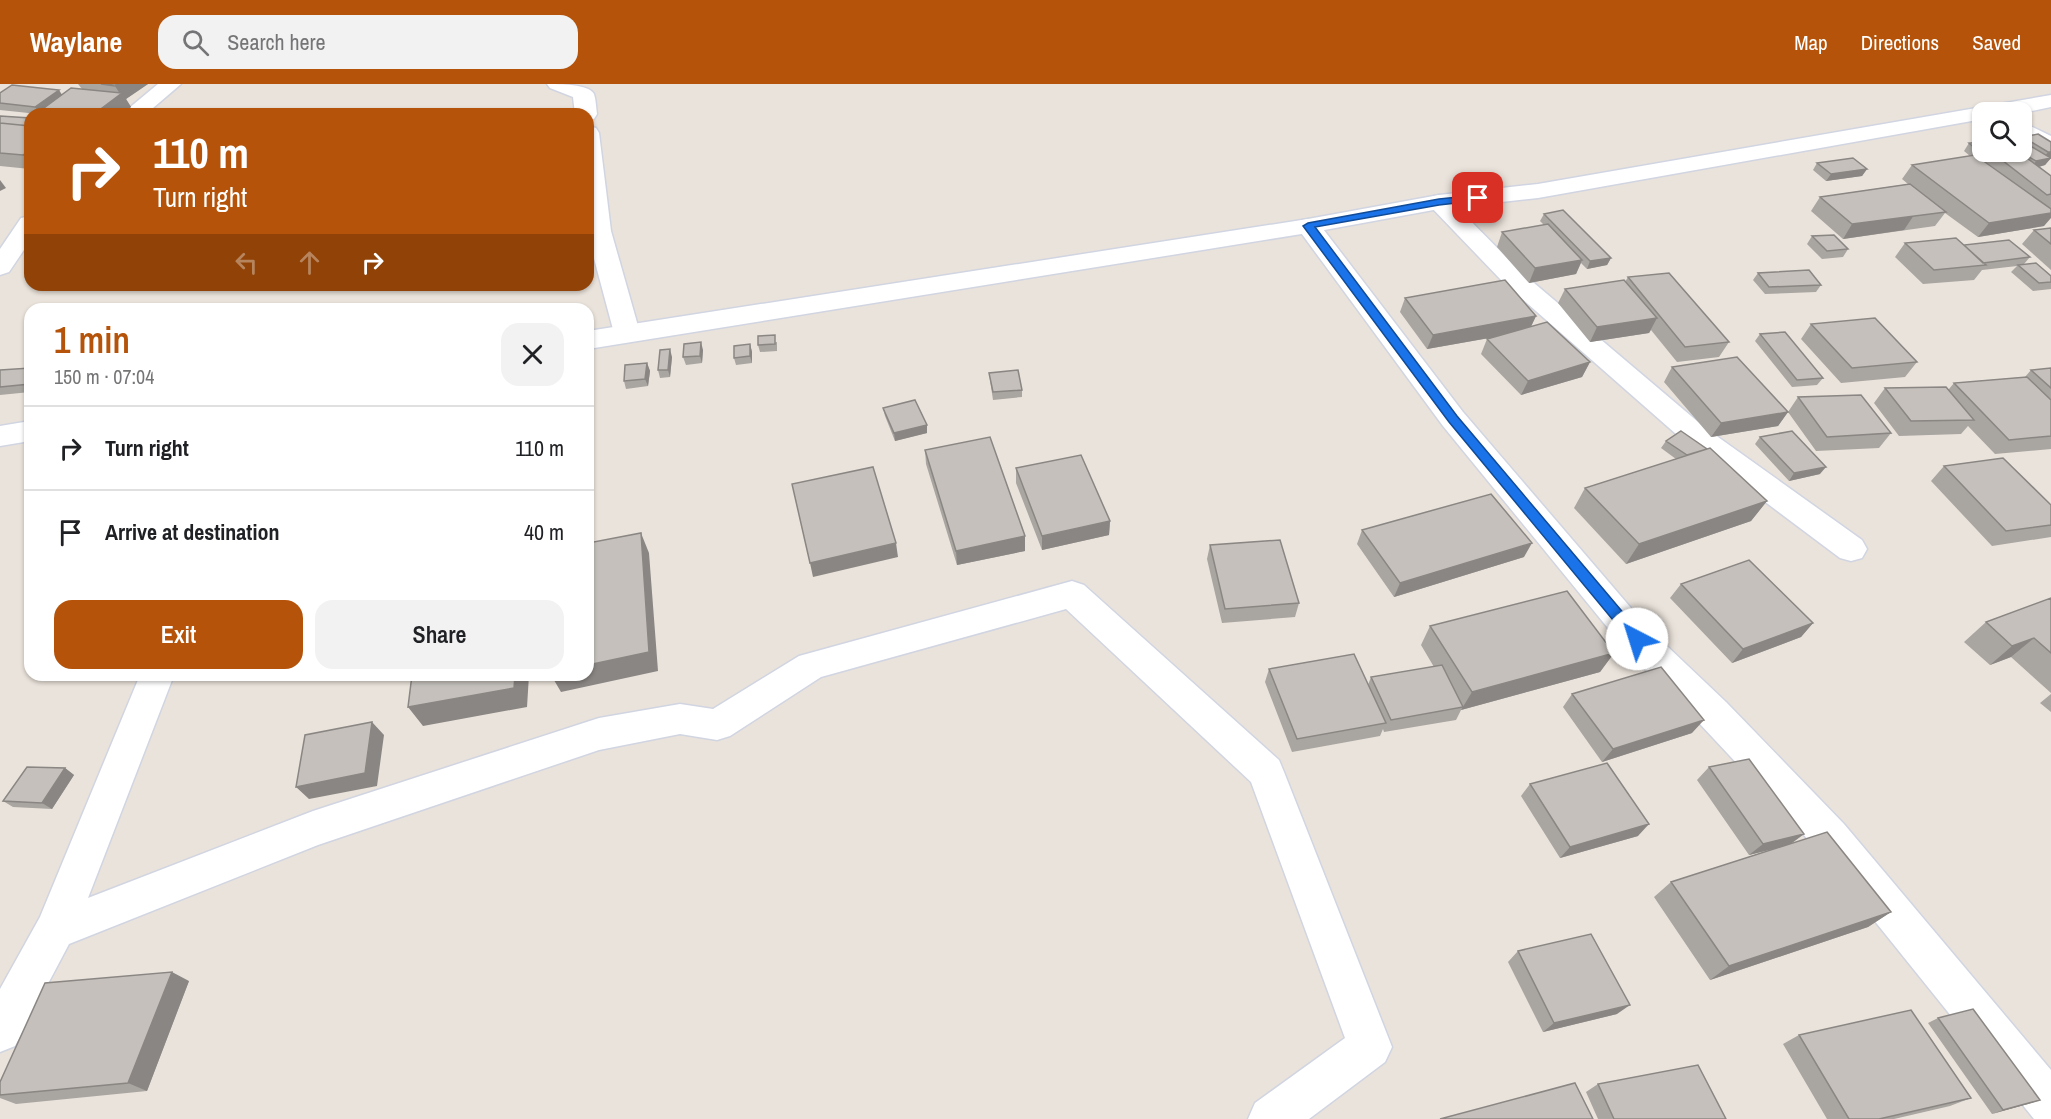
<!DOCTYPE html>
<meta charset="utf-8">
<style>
:root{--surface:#fff;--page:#f2f2f2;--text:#202124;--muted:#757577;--line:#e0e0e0;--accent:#b45309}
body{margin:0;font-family:"Archivo Narrow",sans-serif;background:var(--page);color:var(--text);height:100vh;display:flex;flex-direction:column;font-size:22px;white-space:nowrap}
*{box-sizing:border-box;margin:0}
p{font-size:20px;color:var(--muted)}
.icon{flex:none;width:33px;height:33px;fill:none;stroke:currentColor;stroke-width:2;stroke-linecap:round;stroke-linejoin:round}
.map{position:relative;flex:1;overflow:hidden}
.drawer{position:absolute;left:24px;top:219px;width:570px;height:378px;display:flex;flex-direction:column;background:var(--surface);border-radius:18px;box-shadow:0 2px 4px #0004}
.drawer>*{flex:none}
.top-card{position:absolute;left:24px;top:24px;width:570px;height:183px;border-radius:18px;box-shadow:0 2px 4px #0004;background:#b45309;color:#fff;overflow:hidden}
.controls{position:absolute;left:1972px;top:18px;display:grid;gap:12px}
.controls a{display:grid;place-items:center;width:60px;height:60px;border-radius:12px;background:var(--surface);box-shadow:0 2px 4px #0004;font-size:30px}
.pin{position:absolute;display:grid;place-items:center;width:51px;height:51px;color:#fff;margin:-26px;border-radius:12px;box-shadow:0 3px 9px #0006}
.me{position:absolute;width:66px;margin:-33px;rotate:320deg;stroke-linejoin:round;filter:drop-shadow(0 0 4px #0008)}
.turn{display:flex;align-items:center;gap:21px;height:126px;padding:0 30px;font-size:27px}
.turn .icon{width:78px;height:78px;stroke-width:2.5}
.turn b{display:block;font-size:42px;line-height:51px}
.lanes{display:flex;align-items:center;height:57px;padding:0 30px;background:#0003;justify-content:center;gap:30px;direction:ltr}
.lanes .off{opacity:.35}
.round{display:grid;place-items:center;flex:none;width:63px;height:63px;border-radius:18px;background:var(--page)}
.overview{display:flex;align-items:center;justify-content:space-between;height:102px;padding:0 30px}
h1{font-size:36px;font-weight:600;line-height:45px;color:var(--accent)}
.cta{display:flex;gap:12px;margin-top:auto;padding:12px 30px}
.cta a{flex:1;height:69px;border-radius:18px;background:var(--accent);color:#fff;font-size:24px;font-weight:600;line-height:69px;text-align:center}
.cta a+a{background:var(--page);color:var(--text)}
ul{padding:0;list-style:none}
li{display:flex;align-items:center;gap:18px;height:84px;padding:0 30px;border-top:2px solid var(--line)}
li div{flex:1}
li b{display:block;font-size:22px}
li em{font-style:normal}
header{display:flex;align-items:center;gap:36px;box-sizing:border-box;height:84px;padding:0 30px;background:var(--accent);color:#fff}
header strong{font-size:28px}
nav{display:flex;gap:33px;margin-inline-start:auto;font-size:21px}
.search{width:420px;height:54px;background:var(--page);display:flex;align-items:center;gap:15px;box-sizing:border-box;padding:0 21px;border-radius:18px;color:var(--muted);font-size:22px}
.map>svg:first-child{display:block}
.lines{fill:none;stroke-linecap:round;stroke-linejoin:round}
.street-casing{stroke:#d1d5e1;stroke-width:3}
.secondary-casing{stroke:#d1d5e1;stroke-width:3}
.street{fill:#fff;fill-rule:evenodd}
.secondary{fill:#fff;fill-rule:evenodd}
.wall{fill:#a9a5a1}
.shaded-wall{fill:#8a8683}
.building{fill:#c5c0bb;stroke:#8a8683;stroke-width:1.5}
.route{fill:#1a73e8;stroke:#114b97;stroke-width:1.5}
</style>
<header>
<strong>Waylane</strong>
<div class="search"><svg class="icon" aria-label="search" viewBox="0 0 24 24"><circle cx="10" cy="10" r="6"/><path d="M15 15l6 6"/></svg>Search here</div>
<nav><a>Map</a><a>Directions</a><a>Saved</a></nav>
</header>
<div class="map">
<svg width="2051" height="1035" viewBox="0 0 2051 1035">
<rect width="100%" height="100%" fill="#eae3db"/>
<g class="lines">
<defs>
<path id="street" d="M 158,0 L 181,0 L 146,30 L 122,30 Z
M 547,0 C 559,0 589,0 594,10 C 596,16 596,24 597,30 L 594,35 L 588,36 L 588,30 L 575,30 L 573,13 L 550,4 Z
M 2022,38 L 2051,52 L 2051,68 L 2022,54 Z
M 588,42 L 596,44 L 599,49 L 611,147 L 640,249 L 636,255 L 627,258 L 618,255 L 614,249 L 588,152 Z
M 1439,111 L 1447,113 L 1521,188 L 1704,343 L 1862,456 L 1867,465 L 1862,474 L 1851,477 L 1840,474 L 1684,357 L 1503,198 L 1431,123 L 1427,118 L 1431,113 Z
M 30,132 L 30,157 L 9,188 L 0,191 L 0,165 L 21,134 Z
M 1308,135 L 1317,137 L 1463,328 L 1649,545 L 1726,618 L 1844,740 L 2051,986 L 2051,1035 L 2034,1035 L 1816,764 L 1700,640 L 1625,565 L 1443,342 L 1296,142 L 1299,137 Z
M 1072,497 L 1084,501 L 1279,676 L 1284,688 L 1392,963 L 1385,978 L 1309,1035 L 1248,1035 L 1255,1019 L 1345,954 L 1251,698 L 1066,525 L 821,593 L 730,652 L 717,656 L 680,650 L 599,666 L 318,761 L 69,860 L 15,962 L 0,968 L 0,905 L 40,833 L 140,591 L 174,591 L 88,814 L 313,727 L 599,634 L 680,620 L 713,625 L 799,572 Z"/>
<path id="secondary" d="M 2051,11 L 2051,23 L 2022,29 L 1983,28 L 1983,35 L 1538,114 L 1439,125 L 1308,149 L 588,265 L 588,247 L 1308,135 L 1439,111 L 1538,100 Z
M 30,337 L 30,357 L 0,362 L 0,342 Z"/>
</defs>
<use href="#street" class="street-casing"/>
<use href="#secondary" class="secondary-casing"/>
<use href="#street" class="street"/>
<use href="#secondary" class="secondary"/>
</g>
<path class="wall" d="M 78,0 L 148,0 L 126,15 L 131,23 L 122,30 L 43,30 L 42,29 L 38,30 L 0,26 L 0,9 L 62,11 L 82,5 Z
M 0,32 L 30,34 L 30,85 L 0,82 Z
M 2038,50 L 2051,74 L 2045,81 L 2039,83 L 2051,92 L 2051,124 L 2050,124 L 2044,142 L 1978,153 L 1945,129 L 1935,142 L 1843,155 L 1811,127 L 1820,113 L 1908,100 L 1902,95 L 1912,81 L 1970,72 L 1964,67 L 1969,59 L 1983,68 L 2022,68 L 2022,54 L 2023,53 Z
M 1817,79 L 1867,85 L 1862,92 L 1826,97 L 1813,86 Z
M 1544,130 L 1611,174 L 1607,181 L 1587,185 L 1581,179 L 1576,190 L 1529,199 L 1497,163 L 1502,148 L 1544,141 L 1540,137 Z
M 2051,144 L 2051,186 L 2022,160 L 2034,146 Z
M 1812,152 L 1848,165 L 1843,173 L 1822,175 L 1807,160 Z
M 1905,159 L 1964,161 L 2030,173 L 2024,180 L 2051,192 L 2051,205 L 2033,207 L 2011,188 L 2017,182 L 1982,186 L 1974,196 L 1923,200 L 1895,173 Z
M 1758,189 L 1821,201 L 1816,208 L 1765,210 L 1753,196 Z
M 1628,193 L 1729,258 L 1719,273 L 1677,278 L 1651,246 L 1649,249 L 1590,258 L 1558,219 L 1565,205 L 1625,198 Z
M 1405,214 L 1536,232 L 1531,242 L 1590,278 L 1582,293 L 1521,311 L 1481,270 L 1487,255 L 1489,254 L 1427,265 L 1400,228 Z
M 1811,240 L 1917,278 L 1905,293 L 1841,299 L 1801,255 Z
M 1760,250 L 1823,294 L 1817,301 L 1792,303 L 1755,257 Z
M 777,258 L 777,267 L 760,268 L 758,261 Z
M 750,260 L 752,268 L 752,279 L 736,281 L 734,274 Z
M 703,266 L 702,279 L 686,281 L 683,273 Z
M 672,273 L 670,293 L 660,294 L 658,286 Z
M 647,279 L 650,287 L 648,302 L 626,305 L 624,297 Z
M 1672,283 L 1788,328 L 1798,313 L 1891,349 L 1879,364 L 1816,367 L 1788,328 L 1778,342 L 1711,353 L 1664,298 Z
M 30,284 L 30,308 L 0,311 L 0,286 Z
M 2051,284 L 2051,365 L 1995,370 L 1968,342 L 1961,350 L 1899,352 L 1874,319 L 1885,304 L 1949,305 L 1954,299 L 2025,293 L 2031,286 Z
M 989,289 L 1022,306 L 1022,313 L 993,316 L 990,296 Z
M 883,324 L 927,341 L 927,349 L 895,357 L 885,332 Z
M 1760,353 L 1820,390 L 1789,397 L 1755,360 Z
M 1666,357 L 1767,417 L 1751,437 L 1626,480 L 1574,424 L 1585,404 L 1676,375 L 1661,364 Z
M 925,366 L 1025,467 L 957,481 L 926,380 Z
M 1944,382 L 2051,421 L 2051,453 L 1992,462 L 1931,397 Z
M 1016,384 L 1110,437 L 1109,451 L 1042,466 L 1016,399 Z
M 1362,446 L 1524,473 L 1394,513 L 1357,460 Z
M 1210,461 L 1299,519 L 1295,533 L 1222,539 L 1207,475 Z
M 1681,500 L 1813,539 L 1801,553 L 1732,579 L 1670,514 Z
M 2051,514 L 2051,609 L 2011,573 L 1990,581 L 1964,558 L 1986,538 Z
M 1430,542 L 1614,569 L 1600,588 L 1461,626 L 1456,636 L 1384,648 L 1383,645 L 1380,652 L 1292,668 L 1265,598 L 1269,585 L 1368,601 L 1371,593 L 1434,583 L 1421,561 Z
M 1572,610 L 1692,649 L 1602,678 L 1563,623 Z
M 2051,610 L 2051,628 L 2040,619 Z
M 1709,683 L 1804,750 L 1792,759 L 1891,828 L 1868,843 L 1710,896 L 1654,813 L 1671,798 L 1773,765 L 1749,771 L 1697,696 Z
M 65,684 L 74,691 L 52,725 L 13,723 L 3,717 Z
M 1530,700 L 1638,752 L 1560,774 L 1521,712 Z
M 1518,867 L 1617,930 L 1543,948 L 1508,878 Z
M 189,897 L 147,1007 L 16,1020 L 0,1014 L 0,998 Z
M 1938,934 L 2040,1016 L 1992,1030 L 1928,939 Z
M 1799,951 L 1971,1014 L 1950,1022 L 1894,1035 L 1827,1035 L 1783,960 Z
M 1598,1000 L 1726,1035 L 1598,1035 L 1586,1008 Z"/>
<path class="shaded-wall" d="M 118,0 L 148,0 L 126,15 L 131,23 L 122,30 L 94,30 L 120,10 L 115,2 Z
M 59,6 L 64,14 L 40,27 L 42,29 L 40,30 L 35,23 Z
M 30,66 L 30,80 L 23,71 Z
M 2048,68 L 2051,68 L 2051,74 L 2045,81 L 2031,85 L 2036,77 L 2042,76 Z
M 1867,85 L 1862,92 L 1826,97 L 1831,90 Z
M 0,96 L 6,104 L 0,107 Z
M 2051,129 L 2051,134 L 2044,142 L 1978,153 L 1989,139 Z
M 1914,131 L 1904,146 L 1843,155 L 1852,140 Z
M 1611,174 L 1607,181 L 1587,185 L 1590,177 Z
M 1582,176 L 1576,190 L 1529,199 L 1535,184 Z
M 1536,232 L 1529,247 L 1427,265 L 1433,251 Z
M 1657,234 L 1649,249 L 1590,258 L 1597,243 Z
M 701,258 L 703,266 L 702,279 L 700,272 Z
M 750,260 L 752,268 L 752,279 L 750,272 Z
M 670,265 L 672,273 L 670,293 L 668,286 Z
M 1590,278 L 1582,293 L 1521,311 L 1528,297 Z
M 647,279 L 650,287 L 648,302 L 645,295 Z
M 1788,328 L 1778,342 L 1711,353 L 1721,339 Z
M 927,341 L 927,349 L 895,357 L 894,349 Z
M 1826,383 L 1820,390 L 1789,397 L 1794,389 Z
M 1767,417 L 1751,437 L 1626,480 L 1639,460 Z
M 1110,437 L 1109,451 L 1042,466 L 1042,452 Z
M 641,449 L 649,469 L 658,587 L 561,608 L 551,591 L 588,591 L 588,581 Z
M 1025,452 L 1025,467 L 957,481 L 956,467 Z
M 896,459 L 898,473 L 813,493 L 810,479 Z
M 1532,459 L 1524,473 L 1394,513 L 1400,499 Z
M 1813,539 L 1801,553 L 1732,579 L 1743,565 Z
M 2034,554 L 2011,573 L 1990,581 L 2012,562 Z
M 1614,569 L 1600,588 L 1461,626 L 1472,608 Z
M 515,591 L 529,591 L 527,623 L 423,642 L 408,623 Z
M 1704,636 L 1692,649 L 1602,678 L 1613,665 Z
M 372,638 L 384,651 L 377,702 L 309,715 L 296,703 Z
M 65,684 L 74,691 L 52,725 L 42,719 Z
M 1649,740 L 1638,752 L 1560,774 L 1570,763 Z
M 1804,750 L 1789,761 L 1749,771 L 1763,760 Z
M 1891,828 L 1868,843 L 1710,896 L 1729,882 Z
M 172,888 L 189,897 L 147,1007 L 128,999 Z
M 1630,921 L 1617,930 L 1543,948 L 1554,939 Z
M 2040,1016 L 2028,1020 L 1992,1030 L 2003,1026 Z"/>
<path class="building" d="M 101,0 L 118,0 L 115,2 Z
M 12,1 L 59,6 L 35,23 L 0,19 L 0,9 Z
M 71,4 L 122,9 L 94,30 L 81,30 L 40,27 Z
M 240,27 L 239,30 L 210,30 Z
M 0,32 L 30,34 L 30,42 L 0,39 Z
M 0,39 L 30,42 L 30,66 L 23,71 L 0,69 Z
M 2038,50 L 2051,58 L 2051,68 L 2048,68 L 2023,53 Z
M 2022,57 L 2051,74 L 2036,77 L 2020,68 L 2022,68 Z
M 1983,58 L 1983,68 L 2003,68 L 1993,69 L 1990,72 L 1985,73 L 1969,59 Z
M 2008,68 L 2019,68 L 2051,92 L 2051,110 L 2047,111 L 1993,69 Z
M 1975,71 L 2051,125 L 2051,129 L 1989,139 L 1912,81 Z
M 1853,74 L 1867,85 L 1831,90 L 1817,79 Z
M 1910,100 L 1946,128 L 1852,140 L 1820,113 Z
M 1563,126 L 1611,174 L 1590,177 L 1544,130 Z
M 1548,140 L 1582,176 L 1535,184 L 1502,148 Z
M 2051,144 L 2051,160 L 2034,146 Z
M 1834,151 L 1848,165 L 1827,167 L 1812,152 Z
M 1956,154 L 1986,181 L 1934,186 L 1905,159 Z
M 2009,156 L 2030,173 L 1983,179 L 1964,161 Z
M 2036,179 L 2051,192 L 2051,198 L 2039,199 L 2018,181 Z
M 1809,186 L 1821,201 L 1769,203 L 1758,189 Z
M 1669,189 L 1729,258 L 1685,263 L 1628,193 Z
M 1505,196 L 1536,232 L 1433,251 L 1405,214 Z
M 1624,196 L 1657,234 L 1597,243 L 1565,205 Z
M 1875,234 L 1917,278 L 1852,284 L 1811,240 Z
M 1547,238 L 1590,278 L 1528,297 L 1487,255 Z
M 1785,248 L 1823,294 L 1797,296 L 1760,250 Z
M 775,251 L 775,260 L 758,261 L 758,252 Z
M 701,258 L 700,272 L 683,273 L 684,260 Z
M 750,260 L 750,272 L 734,274 L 734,262 Z
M 670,265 L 668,286 L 658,286 L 660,266 Z
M 1737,273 L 1788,328 L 1721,339 L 1672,283 Z
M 647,279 L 645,295 L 624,297 L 625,281 Z
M 30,284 L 30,300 L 0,303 L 0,286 Z
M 2051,284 L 2051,304 L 2031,286 Z
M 1018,286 L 1022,306 L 993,308 L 989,289 Z
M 2027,293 L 2051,316 L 2051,352 L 2009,356 L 1954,299 Z
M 1946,303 L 1974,336 L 1911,337 L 1885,304 Z
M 1861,311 L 1891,349 L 1827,353 L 1798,313 Z
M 915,316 L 927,341 L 894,349 L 883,324 Z
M 1681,347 L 1707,365 L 1687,371 L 1666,357 Z
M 1792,347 L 1826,383 L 1794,389 L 1760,353 Z
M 990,353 L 1025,452 L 956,467 L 925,366 Z
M 1710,364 L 1767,417 L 1639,460 L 1585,404 Z
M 1081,371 L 1110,437 L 1042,452 L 1016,384 Z
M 2003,374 L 2051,421 L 2051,441 L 2006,447 L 1944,382 Z
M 873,383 L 896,459 L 810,479 L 792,400 Z
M 1491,410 L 1532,459 L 1400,499 L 1362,446 Z
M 641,449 L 649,568 L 588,581 L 588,459 Z
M 1280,456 L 1299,519 L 1225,525 L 1210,461 Z
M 1749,476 L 1813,539 L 1743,565 L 1681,500 Z
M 1567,507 L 1614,569 L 1472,608 L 1430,542 Z
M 2051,514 L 2051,569 L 2034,554 L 2012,562 L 1986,538 Z
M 1354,570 L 1386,639 L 1297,655 L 1269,585 Z
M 1442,581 L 1463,623 L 1391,636 L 1371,593 Z
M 1661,583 L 1704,636 L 1613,665 L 1572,610 Z
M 412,591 L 515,591 L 514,604 L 408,623 Z
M 372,638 L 365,689 L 296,703 L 305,651 Z
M 1749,675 L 1804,750 L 1763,760 L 1709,683 Z
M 1607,679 L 1649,740 L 1570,763 L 1530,700 Z
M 27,683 L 65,684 L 42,719 L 3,717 Z
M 1827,748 L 1891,828 L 1729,882 L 1671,798 Z
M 1591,850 L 1630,921 L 1554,939 L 1518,867 Z
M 172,888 L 128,999 L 0,1011 L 0,998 L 45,899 Z
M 1973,925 L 2040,1016 L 2003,1026 L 1938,934 Z
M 1911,926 L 1971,1014 L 1879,1035 L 1849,1035 L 1799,951 Z
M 1698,981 L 1726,1035 L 1614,1035 L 1598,1000 Z
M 1575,999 L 1593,1035 L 1440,1035 Z"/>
<path class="route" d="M 1478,111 L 1482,112 L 1482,116 L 1439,121 L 1315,143 L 1457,332 L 1642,551 L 1644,555 L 1642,559 L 1632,559 L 1449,338 L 1303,142 L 1308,139 L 1439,115 Z"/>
</svg>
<div class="controls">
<a><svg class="icon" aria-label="search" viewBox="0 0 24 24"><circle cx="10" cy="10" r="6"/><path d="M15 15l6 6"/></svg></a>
</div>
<div class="pin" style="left:1478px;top:114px;background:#d93025"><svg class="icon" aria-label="arrive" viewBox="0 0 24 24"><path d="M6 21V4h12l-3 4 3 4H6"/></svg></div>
<svg class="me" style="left:1637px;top:555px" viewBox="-20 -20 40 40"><circle r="19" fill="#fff"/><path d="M0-13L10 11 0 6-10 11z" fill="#1a73e8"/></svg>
<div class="top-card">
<div class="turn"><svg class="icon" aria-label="right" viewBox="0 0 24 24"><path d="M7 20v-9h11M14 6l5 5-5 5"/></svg><div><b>110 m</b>Turn right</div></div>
<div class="lanes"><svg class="icon off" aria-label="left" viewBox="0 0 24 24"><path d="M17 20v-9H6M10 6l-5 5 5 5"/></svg><svg class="icon off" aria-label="ahead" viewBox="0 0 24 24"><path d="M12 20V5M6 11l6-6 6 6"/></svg><svg class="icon" aria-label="right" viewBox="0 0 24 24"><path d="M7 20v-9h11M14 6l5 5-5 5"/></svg></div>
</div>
<section class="drawer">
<div class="overview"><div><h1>1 min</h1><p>150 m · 07:04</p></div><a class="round"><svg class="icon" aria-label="close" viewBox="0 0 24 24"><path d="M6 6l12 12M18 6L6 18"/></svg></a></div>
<ul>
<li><svg class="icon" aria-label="right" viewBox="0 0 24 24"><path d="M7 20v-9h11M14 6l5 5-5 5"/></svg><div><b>Turn right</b></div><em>110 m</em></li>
<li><svg class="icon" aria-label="arrive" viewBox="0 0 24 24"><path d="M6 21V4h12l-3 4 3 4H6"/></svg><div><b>Arrive at destination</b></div><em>40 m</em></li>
</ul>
<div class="cta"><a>Exit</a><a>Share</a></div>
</section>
</div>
